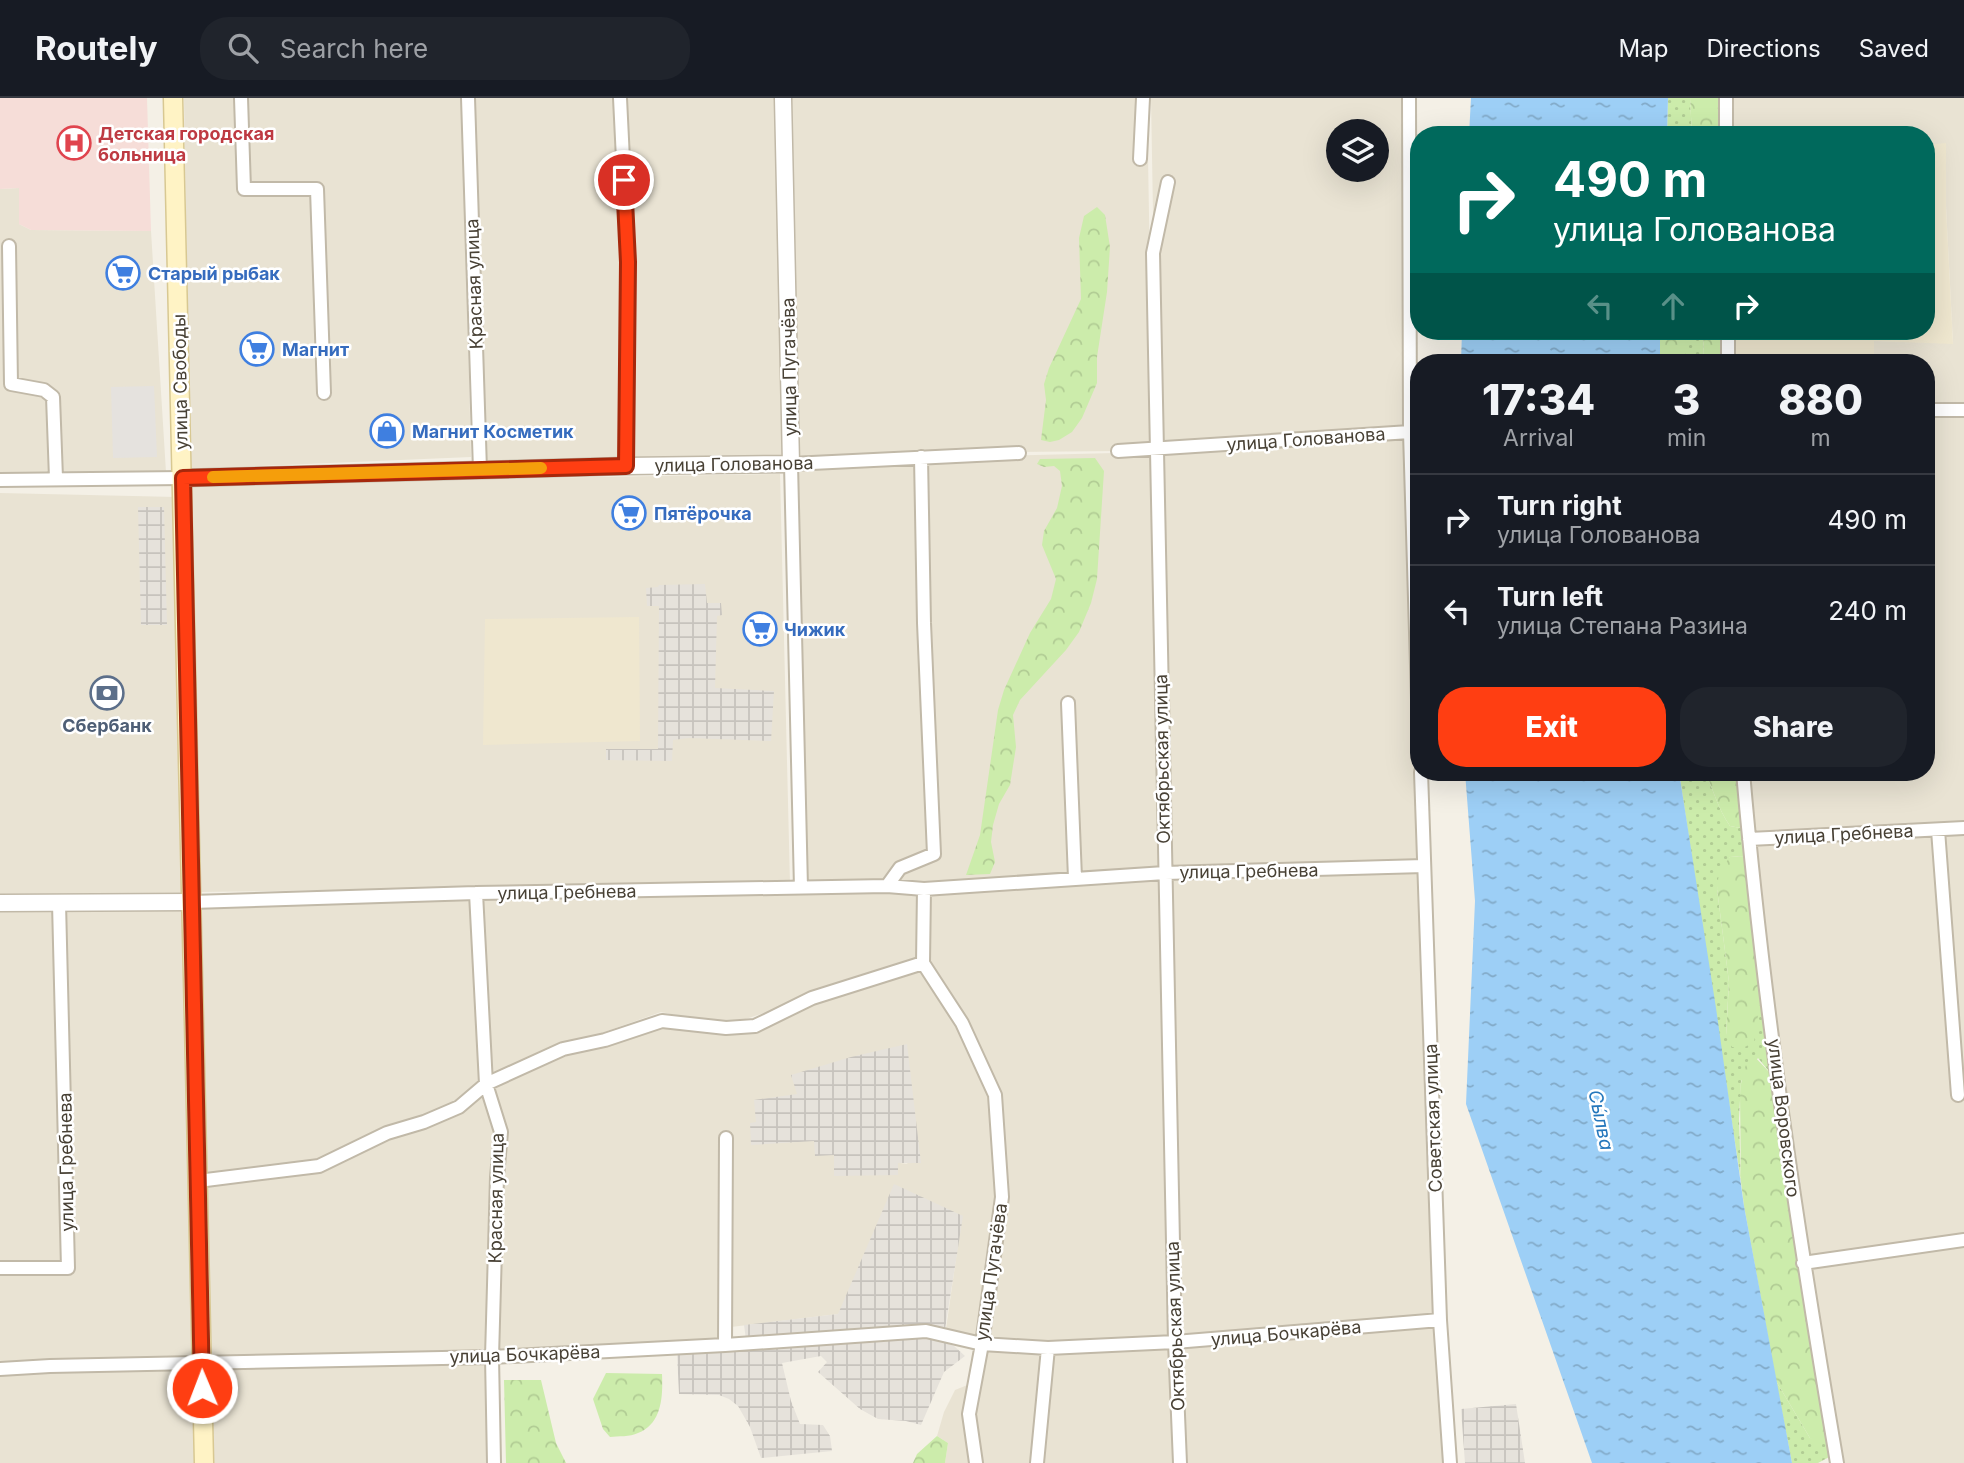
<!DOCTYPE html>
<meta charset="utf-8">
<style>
:root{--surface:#171b24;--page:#20242c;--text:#f1f3f6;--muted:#9ea1a6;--line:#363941;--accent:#ff3e12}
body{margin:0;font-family:Inter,sans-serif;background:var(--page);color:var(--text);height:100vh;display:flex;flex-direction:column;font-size:26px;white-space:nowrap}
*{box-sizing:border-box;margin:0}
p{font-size:23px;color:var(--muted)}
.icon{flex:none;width:38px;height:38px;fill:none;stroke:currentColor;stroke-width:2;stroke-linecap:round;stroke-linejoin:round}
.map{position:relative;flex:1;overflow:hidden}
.side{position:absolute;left:1410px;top:256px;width:525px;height:427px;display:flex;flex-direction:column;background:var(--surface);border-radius:28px;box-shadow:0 7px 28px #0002}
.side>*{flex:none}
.banner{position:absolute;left:1410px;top:28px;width:525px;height:214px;border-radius:28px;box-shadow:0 7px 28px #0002;background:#00695c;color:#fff;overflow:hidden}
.tools{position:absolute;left:1326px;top:21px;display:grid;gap:14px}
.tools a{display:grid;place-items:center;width:63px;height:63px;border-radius:50%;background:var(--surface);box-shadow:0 7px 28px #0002;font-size:35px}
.pin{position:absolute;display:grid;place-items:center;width:60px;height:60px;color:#fff;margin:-30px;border:4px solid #fff;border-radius:50%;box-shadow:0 2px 7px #0007}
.me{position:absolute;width:77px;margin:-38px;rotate:359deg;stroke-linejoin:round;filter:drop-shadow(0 0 5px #0008)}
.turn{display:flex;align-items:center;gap:24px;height:147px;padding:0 28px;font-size:32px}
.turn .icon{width:91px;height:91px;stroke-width:2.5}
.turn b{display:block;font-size:49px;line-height:60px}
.lanes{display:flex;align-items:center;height:66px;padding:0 28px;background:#0003;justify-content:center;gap:35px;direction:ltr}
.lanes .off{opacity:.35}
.eta{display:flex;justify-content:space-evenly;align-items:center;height:119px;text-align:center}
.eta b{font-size:42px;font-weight:800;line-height:49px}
.action{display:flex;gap:14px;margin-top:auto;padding:14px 28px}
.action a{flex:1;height:80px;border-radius:28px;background:var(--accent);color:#fff;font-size:28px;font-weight:800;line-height:80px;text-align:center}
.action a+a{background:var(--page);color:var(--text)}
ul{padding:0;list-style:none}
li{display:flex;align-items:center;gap:21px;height:91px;padding:0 28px;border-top:2px solid var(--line)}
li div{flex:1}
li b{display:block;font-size:26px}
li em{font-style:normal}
header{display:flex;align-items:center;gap:42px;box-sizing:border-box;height:98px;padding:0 35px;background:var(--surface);border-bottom:2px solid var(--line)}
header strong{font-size:33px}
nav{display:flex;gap:38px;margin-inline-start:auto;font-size:24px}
.search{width:490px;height:63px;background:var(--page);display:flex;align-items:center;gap:18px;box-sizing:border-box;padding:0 24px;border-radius:28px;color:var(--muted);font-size:26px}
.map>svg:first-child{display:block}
.residential{fill:#e9e3d3;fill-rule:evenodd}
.industrial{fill:url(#industrial-grid)}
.education{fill:#efe7cf}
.medical{fill:#f6ddd8}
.grass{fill:url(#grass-dots)}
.forest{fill:url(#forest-crowns)}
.parking{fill:#e5e2de}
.water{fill:url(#water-ripples)}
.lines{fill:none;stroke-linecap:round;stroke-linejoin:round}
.minor-casing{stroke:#c1b9a8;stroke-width:16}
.tertiary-casing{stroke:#c1b9a8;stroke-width:19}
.secondary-casing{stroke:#d8c892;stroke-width:21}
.minor{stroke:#fff;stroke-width:12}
.tertiary{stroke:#fff;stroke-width:16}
.secondary{stroke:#fff3c5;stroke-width:18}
.route-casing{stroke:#a6280c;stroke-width:18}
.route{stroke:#ff3e12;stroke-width:12}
.slow{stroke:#f59e0b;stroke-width:12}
.labels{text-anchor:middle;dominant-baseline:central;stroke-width:5;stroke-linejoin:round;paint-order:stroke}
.health-label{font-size:18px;font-weight:bold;fill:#be3a42;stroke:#fff;text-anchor:start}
.shop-label{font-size:18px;font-weight:bold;fill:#366cbe;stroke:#fff;text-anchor:start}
.street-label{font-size:18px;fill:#484135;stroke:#fff}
.service-label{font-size:18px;font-weight:bold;fill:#4e5e75;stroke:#fff}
.water-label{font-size:19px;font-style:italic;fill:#2577bc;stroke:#fff}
</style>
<header>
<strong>Routely</strong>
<div class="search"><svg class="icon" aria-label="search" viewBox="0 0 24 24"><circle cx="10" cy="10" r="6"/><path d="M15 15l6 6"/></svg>Search here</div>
<nav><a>Map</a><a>Directions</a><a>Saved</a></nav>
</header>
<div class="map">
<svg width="1964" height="1365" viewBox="0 0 1964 1365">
<defs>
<pattern id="industrial-grid" width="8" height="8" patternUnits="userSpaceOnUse" patternTransform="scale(1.75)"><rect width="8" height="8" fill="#e6e2db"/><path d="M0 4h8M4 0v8" fill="none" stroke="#c7c3bd"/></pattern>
<pattern id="grass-dots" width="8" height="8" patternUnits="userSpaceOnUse" patternTransform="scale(1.75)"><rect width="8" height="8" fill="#ccecab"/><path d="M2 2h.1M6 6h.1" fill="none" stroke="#b1cc94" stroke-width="1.8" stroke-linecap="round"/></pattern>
<pattern id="forest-crowns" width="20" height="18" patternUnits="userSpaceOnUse" patternTransform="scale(1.75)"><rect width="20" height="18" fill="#ccecab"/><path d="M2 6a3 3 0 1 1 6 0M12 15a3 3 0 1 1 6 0" fill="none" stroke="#b1cc94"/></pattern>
<pattern id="water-ripples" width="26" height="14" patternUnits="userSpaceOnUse" patternTransform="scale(1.75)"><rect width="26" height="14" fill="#9dcff6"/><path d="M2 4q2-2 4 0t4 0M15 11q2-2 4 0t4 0" fill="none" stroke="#82aac8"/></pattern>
</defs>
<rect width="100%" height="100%" fill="#f4f0e6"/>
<path class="residential" d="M 184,0 L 462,0 L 471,359 L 190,371 Z
M 470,0 L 619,0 L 626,165 L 625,366 L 481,371 Z
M 622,0 L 781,0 L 788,364 L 627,366 Z
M 786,0 L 1147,0 L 1153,349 L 1118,353 L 933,355 L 793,365 Z
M 1151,0 L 1407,0 L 1407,332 L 1157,348 ZM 1339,33 L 1377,33 L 1377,72 L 1339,72 Z
M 1731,0 L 1964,0 L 1964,309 L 1927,309 L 1927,264 L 1841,264 L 1858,258 L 1874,257 L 1874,243 L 1953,245 L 1946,108 L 1946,46 L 1927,47 L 1927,37 L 1731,37 Z
M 19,90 L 19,126 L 31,132 L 151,133 L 166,374 L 0,377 L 0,91 Z
M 1964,316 L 1964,724 L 1751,738 L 1748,674 L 1927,674 L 1927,317 Z
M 1407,337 L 1421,765 L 1168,771 L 1158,356 Z
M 1153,354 L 1163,772 L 891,787 L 901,771 L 935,758 L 923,360 Z
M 919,362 L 931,754 L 886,785 L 803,786 L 793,369 Z
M 780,376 L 790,786 L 198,794 L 188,386 Z
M 0,395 L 177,399 L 183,799 L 0,796 Z
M 1964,733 L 1964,1138 L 1805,1161 L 1751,743 Z
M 1421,771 L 1438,1220 L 1177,1242 L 1167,776 Z
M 1163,777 L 1172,1242 L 983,1245 L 1003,1100 L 997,997 L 925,864 L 927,792 Z
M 923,792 L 922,864 L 727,927 L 661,914 L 565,948 L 489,981 L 479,797 Z
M 474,798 L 485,983 L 458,1007 L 318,1066 L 202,1080 L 196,806 Z
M 184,806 L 200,1262 L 0,1268 L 0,1172 L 70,1172 L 61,807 Z
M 0,807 L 57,807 L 67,1168 L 0,1169 Z
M 922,867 L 961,927 L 993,998 L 1000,1099 L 980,1242 L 946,1231 L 962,1118 L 838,1216 L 731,1229 L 728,1036 L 720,1037 L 723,1245 L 495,1256 L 502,1034 L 488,987 L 564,953 L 661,919 L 727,932 ZM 797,996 L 908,1066 L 834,1057 L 814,1043 L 756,1024 Z
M 486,989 L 498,1034 L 489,1256 L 206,1261 L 201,1085 L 318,1070 L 388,1036 L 458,1012 Z
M 1964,1146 L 1964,1365 L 1839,1365 L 1806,1168 Z
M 1437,1224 L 1447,1365 L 1183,1365 L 1178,1247 Z
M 1172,1247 L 1178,1365 L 1039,1365 L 1049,1253 Z
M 983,1248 L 1046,1252 L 1036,1365 L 978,1365 L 971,1316 Z
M 489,1262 L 492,1365 L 208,1365 L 206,1267 Z
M 200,1267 L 201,1365 L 0,1365 L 0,1275 Z
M 970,1286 L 971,1365 L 945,1365 L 948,1345 L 937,1338 L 944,1314 L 955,1292 Z"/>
<path class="industrial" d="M 138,409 L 164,409 L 167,527 L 141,527 Z
M 705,486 L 707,505 L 721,505 L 722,517 L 717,518 L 715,590 L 774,593 L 771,643 L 689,640 L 673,642 L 672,663 L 606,662 L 606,651 L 658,651 L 659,508 L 647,508 L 646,490 L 658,489 L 659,487 Z
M 907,946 L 921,1065 L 898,1065 L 898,1077 L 834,1078 L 834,1057 L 815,1058 L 814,1043 L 751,1047 L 750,1025 L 756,1024 L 754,1002 L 797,996 L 791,977 L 851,959 Z
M 894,1086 L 963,1118 L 943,1244 L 954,1248 L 965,1258 L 944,1274 L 921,1327 L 906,1323 L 878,1321 L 860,1311 L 818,1274 L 827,1264 L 821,1258 L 782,1265 L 791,1303 L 800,1326 L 823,1327 L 830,1338 L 832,1353 L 761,1360 L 750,1329 L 738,1308 L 729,1301 L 719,1297 L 679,1296 L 677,1255 L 747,1249 L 744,1227 L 838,1216 Z
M 1516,1306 L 1525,1365 L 1465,1365 L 1461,1311 Z"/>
<path class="education" d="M 1946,45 L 1946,108 L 1953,246 L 1874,243 L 1874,257 L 1858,258 L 1841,264 L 1731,264 L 1731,233 L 1927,233 L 1927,47 Z
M 639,519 L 640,643 L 483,647 L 485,521 Z"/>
<path class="medical" d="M 0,0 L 147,0 L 151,133 L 31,132 L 19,126 L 19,90 L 0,91 Z"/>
<path class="grass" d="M 1668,0 L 1690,0 L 1692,37 L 1667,37 Z
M 1685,233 L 1703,233 L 1704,264 L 1685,264 Z
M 1679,674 L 1705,674 C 1714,693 1718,711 1730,728 L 1746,731 L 1745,758 L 1730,759 L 1717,791 L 1729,884 L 1726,937 L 1762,904 L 1772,977 L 1758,960 L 1741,983 L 1739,1021 L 1741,1084 Z
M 1776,1283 L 1810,1340 L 1828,1342 L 1831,1358 L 1818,1365 L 1792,1365 Z"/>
<path class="forest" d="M 1690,0 L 1721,0 L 1721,37 L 1692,37 Z
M 1097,109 L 1105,117 L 1110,149 L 1107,194 L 1097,259 L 1097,285 L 1082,320 L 1072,334 L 1059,342 L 1050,344 L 1041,342 L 1046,302 L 1044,286 L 1049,270 L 1081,201 L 1079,140 L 1084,118 Z
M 1660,233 L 1685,233 L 1685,264 L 1660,264 Z
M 1703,233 L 1724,233 L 1725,264 L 1704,264 Z
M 1095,360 L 1104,373 L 1097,481 L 1091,505 L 1079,534 L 1066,552 L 1020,602 L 1013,617 L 1016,649 L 1010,687 L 999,706 L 993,727 L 991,744 L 995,764 L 990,776 L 966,777 L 980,737 L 998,612 L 1004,592 L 1030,535 L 1051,501 L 1056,481 L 1042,447 L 1044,433 L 1057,410 L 1062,388 L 1060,373 L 1054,368 L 1044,369 L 1037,366 L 1040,361 Z
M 1705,674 L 1741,674 L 1746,731 L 1730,728 C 1718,711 1714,693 1705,674 Z
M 1745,758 L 1762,893 L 1754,944 L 1743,950 L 1732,949 L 1726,938 L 1729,884 L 1717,791 L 1719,774 L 1730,759 Z
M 1753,957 L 1772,977 L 1828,1342 L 1819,1345 L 1810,1340 L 1776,1283 L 1744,1108 L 1741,1084 L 1740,997 C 1741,983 1743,966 1753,957 Z
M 606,1275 L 662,1276 C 663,1298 662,1326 638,1335 C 630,1339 618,1338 610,1339 L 603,1331 L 593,1301 Z
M 504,1282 L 541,1282 L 556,1345 L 566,1365 L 506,1365 Z
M 937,1338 L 948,1345 L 945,1365 L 913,1365 L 917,1356 Z"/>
<path class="parking" d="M 154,288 L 157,359 L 113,360 L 111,289 Z"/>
<path class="water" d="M 1471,0 L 1668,0 L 1667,37 L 1469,37 Z
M 1462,233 L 1660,233 L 1660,264 L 1461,264 Z
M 1465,674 L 1679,674 L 1716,910 L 1744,1108 L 1792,1365 L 1592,1365 L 1466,1006 L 1475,803 Z"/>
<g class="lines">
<defs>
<path id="minor" d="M 241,0 L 244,91 L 317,91 L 324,295
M 468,0 L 480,372
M 620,0 L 628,164 L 626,368
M 1409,0 L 1410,334 L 1419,634
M 1726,37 L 1726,0
M 1140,61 L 1143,0
M 1168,84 L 1153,155 L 1175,1244 L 1180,1365
M 9,148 L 11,286 L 44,292 L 53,299 L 56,380
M 1728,233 L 1728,264
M 1927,312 L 1964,312
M 1118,353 L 1410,334
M 0,382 L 183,380
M 1068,605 L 1075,780
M 1421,674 L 1440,1222 L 1450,1365
M 1743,674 C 1763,905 1798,1136 1837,1365
M 1938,732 L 1958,997
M 1749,741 L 1964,730
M 887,788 L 900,770 L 934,756 L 924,525 L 921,359
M 801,790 L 791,366 L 1019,355
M 924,791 L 923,865 L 962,925 L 995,997 L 1002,1099 L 982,1246 L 969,1316 L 976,1365
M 476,795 L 486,986 L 501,1034 L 497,1079 L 492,1259 L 494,1365
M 192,804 L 476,795 L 887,788 L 924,791 L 1165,775 L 1424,768
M 198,1083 L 319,1068 L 387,1035 L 424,1024 L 459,1009 L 486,986 L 563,951 L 605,942 L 662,923 L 726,930 L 755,928 L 812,900 L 923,865
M 1803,1165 L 1964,1142
M 0,1170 L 68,1170 L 59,805
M 725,1247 L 726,1040
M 0,1271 L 50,1268 L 492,1259 L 725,1247 L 926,1233 L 982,1246 L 1048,1250 L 1175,1244 L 1440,1222
M 1037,1365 L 1048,1250"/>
<path id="tertiary" d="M 183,380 L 626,368 L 791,366 L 783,0
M 0,805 L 192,804"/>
<path id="secondary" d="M 173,0 L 204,1365"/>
</defs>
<use href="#minor" class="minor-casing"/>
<use href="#tertiary" class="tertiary-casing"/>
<use href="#secondary" class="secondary-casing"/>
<use href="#minor" class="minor"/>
<use href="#tertiary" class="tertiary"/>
<use href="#secondary" class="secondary"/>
</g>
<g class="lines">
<defs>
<path id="route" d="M 202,1290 L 183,380 L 626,368 L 628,164 L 624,82"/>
</defs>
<use href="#route" class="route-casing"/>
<use href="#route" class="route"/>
<path class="slow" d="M 213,379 L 541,370"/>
</g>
<defs>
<symbol id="hospital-ring" viewBox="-11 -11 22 22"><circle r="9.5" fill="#fff" stroke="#e0444e" stroke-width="1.5"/><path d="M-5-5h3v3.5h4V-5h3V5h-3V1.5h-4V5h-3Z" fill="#e0444e"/></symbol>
<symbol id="supermarket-ring" viewBox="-11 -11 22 22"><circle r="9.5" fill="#fff" stroke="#3f7fe0" stroke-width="1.5"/><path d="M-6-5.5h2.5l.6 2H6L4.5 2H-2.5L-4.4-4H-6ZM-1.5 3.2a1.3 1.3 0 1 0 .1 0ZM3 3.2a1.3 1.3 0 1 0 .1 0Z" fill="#3f7fe0"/></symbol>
<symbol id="shop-ring" viewBox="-11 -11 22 22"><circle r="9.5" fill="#fff" stroke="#3f7fe0" stroke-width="1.5"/><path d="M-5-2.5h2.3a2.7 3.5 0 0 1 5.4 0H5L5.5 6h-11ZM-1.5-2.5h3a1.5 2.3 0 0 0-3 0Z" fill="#3f7fe0"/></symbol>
<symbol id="bank-ring" viewBox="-11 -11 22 22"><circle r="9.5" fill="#fff" stroke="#5c6f8a" stroke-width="1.5"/><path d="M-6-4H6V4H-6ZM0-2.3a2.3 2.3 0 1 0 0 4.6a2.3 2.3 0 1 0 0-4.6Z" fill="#5c6f8a"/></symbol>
</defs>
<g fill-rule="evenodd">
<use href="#hospital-ring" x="55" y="26" width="38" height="38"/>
<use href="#supermarket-ring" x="104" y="156" width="38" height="38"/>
<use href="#supermarket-ring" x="238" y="232" width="38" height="38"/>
<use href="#shop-ring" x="368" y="314" width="38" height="38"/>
<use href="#supermarket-ring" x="610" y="396" width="38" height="38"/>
<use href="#supermarket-ring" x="741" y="512" width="38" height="38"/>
<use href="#bank-ring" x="88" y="576" width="38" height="38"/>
</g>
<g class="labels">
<g class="health-label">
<text x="98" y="35">Детская городская<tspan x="98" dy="21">больница</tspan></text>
</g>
<g class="shop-label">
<text x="148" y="175">Старый рыбак</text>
<text x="282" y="251">Магнит</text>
<text x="412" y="333">Магнит Косметик</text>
<text x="654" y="415">Пятёрочка</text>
<text x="784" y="531">Чижик</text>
</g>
<g class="street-label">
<text transform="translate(474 186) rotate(-92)">Красная улица</text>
<text transform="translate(789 269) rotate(-91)">улица Пугачёва</text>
<text transform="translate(180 284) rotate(-91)">улица Свободы</text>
<text transform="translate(1306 341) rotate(-4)">улица Голованова</text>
<text transform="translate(734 366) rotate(-1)">улица Голованова</text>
<text transform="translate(1162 661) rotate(-91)">Октябрьская улица</text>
<text transform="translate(1844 736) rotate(-3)">улица Гребнева</text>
<text transform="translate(1249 773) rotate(-1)">улица Гребнева</text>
<text transform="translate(567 794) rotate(-1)">улица Гребнева</text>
<text transform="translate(1433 1020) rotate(-92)">Советская улица</text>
<text transform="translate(1784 1020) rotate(83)">улица Воровского</text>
<text transform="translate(66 1064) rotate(-91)">улица Гребнева</text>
<text transform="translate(496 1100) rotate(-89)">Красная улица</text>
<text transform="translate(991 1174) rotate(-82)">улица Пугачёва</text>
<text transform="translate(1175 1228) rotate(-92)">Октябрьская улица</text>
<text transform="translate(1286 1235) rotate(-5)">улица Бочкарёва</text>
<text transform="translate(525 1256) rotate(-2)">улица Бочкарёва</text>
</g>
<g class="service-label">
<text x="107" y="627">Сбербанк</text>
</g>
<g class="water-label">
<text transform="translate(1601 1022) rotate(78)">Сы́лва</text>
</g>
</g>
</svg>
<div class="tools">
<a><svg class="icon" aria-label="layers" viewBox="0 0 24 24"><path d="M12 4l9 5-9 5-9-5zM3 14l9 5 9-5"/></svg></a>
</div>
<div class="pin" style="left:624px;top:82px;background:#d93025"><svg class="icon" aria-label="arrive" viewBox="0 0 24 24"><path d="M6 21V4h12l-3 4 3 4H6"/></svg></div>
<svg class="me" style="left:202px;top:1290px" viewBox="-20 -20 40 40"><circle r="17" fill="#ff3e12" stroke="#fff" stroke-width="3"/><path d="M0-11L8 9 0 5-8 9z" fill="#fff"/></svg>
<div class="banner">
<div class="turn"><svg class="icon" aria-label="right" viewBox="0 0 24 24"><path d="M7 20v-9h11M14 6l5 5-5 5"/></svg><div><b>490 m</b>улица Голованова</div></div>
<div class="lanes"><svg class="icon off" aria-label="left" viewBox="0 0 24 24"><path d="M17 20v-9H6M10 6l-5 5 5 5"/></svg><svg class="icon off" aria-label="ahead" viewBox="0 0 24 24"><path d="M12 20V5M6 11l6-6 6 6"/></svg><svg class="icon" aria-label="right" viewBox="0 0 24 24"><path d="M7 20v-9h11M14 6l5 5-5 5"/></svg></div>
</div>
<section class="side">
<div class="eta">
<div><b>17:34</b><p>Arrival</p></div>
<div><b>3</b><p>min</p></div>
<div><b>880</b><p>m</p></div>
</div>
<ul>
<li><svg class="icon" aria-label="right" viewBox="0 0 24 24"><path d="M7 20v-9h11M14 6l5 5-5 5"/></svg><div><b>Turn right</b><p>улица Голованова</p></div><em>490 m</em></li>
<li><svg class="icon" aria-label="left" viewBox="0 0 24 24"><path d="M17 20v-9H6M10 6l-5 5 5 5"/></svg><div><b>Turn left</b><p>улица Степана Разина</p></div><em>240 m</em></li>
</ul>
<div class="action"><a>Exit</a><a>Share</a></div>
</section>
</div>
